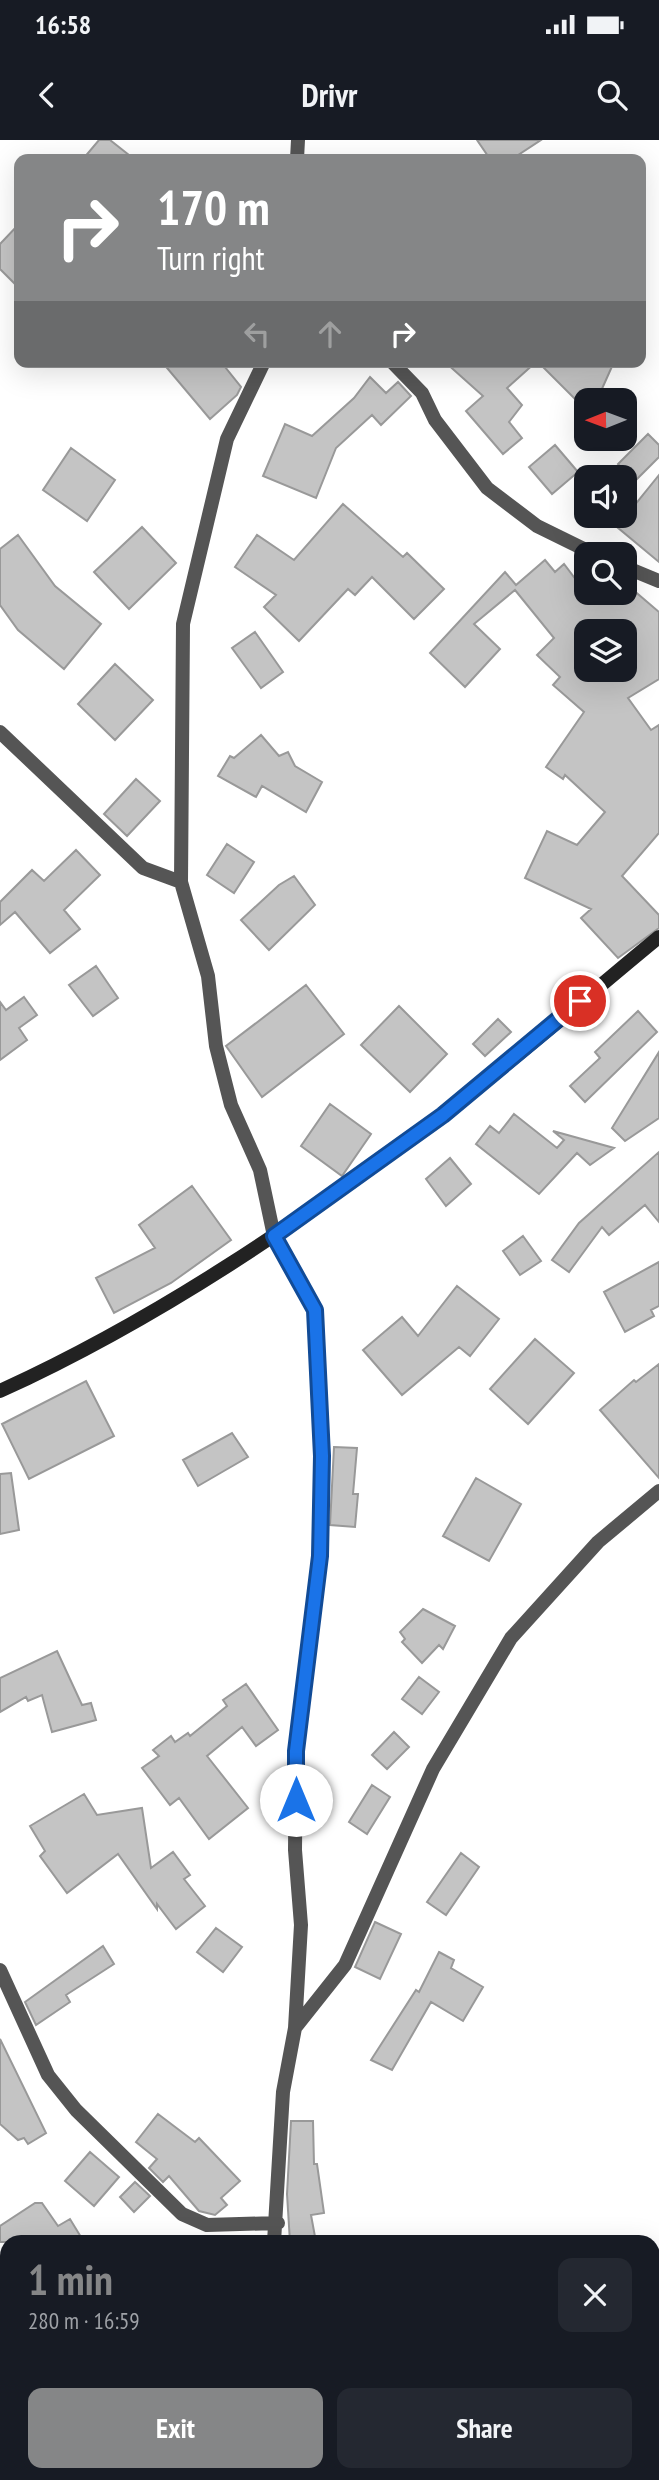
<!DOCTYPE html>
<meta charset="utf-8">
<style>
:root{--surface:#171b24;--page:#242831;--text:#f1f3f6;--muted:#9ea1a6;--accent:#858687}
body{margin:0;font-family:"PT Sans Narrow",sans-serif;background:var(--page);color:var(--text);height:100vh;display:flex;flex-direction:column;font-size:26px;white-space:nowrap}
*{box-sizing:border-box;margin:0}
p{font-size:23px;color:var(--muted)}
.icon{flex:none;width:38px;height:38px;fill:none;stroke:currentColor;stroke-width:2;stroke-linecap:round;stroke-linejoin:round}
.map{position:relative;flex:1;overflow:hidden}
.details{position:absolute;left:0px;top:2095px;width:660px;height:247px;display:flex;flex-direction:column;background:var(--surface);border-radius:21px 21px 0 0;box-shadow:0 7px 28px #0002}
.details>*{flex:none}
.banner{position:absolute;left:14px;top:14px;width:632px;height:214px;border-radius:14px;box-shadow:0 7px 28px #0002;background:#858687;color:#fff;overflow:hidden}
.needle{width:46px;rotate:269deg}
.tools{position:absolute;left:574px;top:248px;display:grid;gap:14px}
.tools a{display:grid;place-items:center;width:63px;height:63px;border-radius:14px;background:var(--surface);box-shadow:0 7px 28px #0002;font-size:35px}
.pin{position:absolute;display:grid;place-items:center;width:60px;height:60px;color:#fff;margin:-30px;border:4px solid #fff;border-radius:50%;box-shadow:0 2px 7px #0007}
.me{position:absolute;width:77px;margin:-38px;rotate:0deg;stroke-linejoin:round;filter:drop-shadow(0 0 5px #0008)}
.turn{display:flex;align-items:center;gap:24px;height:147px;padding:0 28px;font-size:32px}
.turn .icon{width:91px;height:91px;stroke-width:2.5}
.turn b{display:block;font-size:49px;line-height:60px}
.lanes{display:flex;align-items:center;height:66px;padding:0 28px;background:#0003;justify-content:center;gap:35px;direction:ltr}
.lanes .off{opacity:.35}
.round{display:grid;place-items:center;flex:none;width:74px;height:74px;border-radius:14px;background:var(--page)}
.head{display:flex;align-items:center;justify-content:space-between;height:119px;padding:0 28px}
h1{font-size:42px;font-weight:600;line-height:52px;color:var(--accent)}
.primary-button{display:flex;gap:14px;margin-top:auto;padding:14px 28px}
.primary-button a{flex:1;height:80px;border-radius:14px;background:var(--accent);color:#fff;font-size:28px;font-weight:600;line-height:80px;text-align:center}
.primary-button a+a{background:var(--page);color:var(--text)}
.status{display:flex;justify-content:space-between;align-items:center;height:49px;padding:0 35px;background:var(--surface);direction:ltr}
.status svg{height:19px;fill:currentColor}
header{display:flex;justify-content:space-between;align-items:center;height:91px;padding:0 28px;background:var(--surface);font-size:32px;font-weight:600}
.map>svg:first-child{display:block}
.building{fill:#c4c4c4;stroke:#999;stroke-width:2;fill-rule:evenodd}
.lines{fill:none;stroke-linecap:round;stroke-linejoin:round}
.street{stroke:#555;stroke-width:14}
.secondary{stroke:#222;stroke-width:14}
.route-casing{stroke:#114b97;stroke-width:18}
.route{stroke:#1a73e8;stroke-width:12}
</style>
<div class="status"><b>16:58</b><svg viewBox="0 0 49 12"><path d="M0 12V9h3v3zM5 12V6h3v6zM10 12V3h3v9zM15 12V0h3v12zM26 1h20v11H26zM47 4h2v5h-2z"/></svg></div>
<header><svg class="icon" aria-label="back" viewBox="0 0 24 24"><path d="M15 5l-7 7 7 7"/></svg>Drivr<svg class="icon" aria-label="search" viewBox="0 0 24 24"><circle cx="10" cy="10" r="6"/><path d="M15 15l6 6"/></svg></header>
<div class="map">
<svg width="659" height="2340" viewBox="0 0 659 2340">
<rect width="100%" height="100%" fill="#fff"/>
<path class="building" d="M 99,0 L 110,0 L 134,19 L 83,19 Z
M 477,0 L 541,0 L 512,19 L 490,19 Z
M 19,84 L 19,148 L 0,129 L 0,104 Z
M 162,222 L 221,222 L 241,247 L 237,255 L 210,279 Z
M 445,222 L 536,222 L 507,248 L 522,265 L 509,282 L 522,298 L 503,314 L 466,271 L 483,256 Z
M 538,222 L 614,222 L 601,251 L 607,261 L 577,261 Z
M 370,237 L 386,253 L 398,242 L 411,256 L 381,285 L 372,275 L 336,308 L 316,358 L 263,336 L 285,284 L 312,296 L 354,258 Z
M 648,294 L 659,305 L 659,317 L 634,342 L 618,324 Z
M 555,305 L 578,332 L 552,354 L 529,327 Z
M 71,308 L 115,340 L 87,381 L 43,350 Z
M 659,335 L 659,422 L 617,387 Z
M 343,364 L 403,417 L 407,413 L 444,449 L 414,479 L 372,437 L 355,455 L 348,449 L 299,501 L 264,467 L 276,455 L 235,427 L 257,395 L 294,420 Z
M 142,387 L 176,423 L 129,469 L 94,432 Z
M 18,395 L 55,446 L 101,484 L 64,529 L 18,490 L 0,465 L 0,409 Z
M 545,420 L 555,432 L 564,424 L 586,453 L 625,453 L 625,443 L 659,472 L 659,539 L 628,558 L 651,590 L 659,585 L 659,693 L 622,736 L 659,775 L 659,788 L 618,818 L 581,778 L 591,769 L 525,738 L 547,691 L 577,705 L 605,672 L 565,635 L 563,639 L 546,627 L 584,572 L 553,545 L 560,537 L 537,515 L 554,498 L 515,450 L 474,484 L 500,509 L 465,547 L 430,513 L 505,432 L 516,445 ZM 586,492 L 625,492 L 625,530 L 586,530 Z
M 255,492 L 283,532 L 261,548 L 232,508 Z
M 115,524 L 153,560 L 115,600 L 78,564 Z
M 261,595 L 279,616 L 288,612 L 295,626 L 322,642 L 306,672 L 262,646 L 256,657 L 218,636 L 230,616 L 234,618 Z
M 136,639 L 160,661 L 127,696 L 104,674 Z
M 227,704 L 254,722 L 234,753 L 207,735 Z
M 76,710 L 100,735 L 64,770 L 80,789 L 50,813 L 15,772 L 0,785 L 0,762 L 32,730 L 44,741 Z
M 294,736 L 315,765 L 269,810 L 241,780 L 279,745 Z
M 96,826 L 118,858 L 93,876 L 69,845 Z
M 306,845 L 344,894 L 262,957 L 226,906 Z
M 24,857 L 37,875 L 19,888 L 27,900 L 0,920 L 0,862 L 6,870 Z
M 399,866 L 447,914 L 410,952 L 361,905 Z
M 638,871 L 657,892 L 585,962 L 570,946 L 600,918 L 595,912 Z
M 498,879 L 511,892 L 485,916 L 473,904 Z
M 659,912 L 659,978 L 625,1001 L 612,988 Z
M 330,964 L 371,994 L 342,1036 L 301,1006 Z
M 514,974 L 557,1008 L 564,1000 L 553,991 L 614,1008 L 590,1025 L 577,1013 L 539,1054 L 476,1004 L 490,986 L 499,993 Z
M 659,1012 L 659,1082 L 645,1065 L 609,1095 L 602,1087 L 569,1132 L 552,1120 L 579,1083 Z
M 450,1018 L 471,1044 L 446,1066 L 426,1039 Z
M 192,1046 L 231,1100 L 171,1143 L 114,1173 L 96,1138 L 155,1108 L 139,1085 Z
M 523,1096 L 541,1121 L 520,1135 L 503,1111 Z
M 659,1122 L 659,1166 L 651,1170 L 654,1176 L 625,1192 L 604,1152 Z
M 457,1146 L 499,1179 L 470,1216 L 459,1207 L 402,1255 L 363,1210 L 402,1177 L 418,1196 Z
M 535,1199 L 574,1233 L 528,1284 L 490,1249 Z
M 659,1224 L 659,1338 L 600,1270 L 634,1240 L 636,1242 Z
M 86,1241 L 114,1296 L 29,1339 L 2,1284 Z
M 232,1293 L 248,1317 L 198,1346 L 183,1320 Z
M 334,1307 L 357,1308 L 353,1354 L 358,1354 L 355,1387 L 330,1385 Z
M 11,1333 L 19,1390 L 0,1394 L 0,1334 Z
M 476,1338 L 521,1364 L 489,1421 L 443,1396 Z
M 423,1469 L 455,1486 L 443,1509 L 439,1505 L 422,1523 L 402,1502 L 405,1499 L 400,1492 Z
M 57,1511 L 82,1565 L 91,1563 L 96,1580 L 52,1592 L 42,1555 L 28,1561 L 26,1557 L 0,1572 L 0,1538 Z
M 419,1537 L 439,1552 L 422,1574 L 402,1559 Z
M 246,1544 L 278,1590 L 256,1606 L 242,1587 L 207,1616 L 248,1668 L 209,1699 L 179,1658 L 170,1665 L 142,1628 L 159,1616 L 153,1610 L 171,1596 L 175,1602 L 188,1593 L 190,1596 L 227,1566 L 223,1560 Z
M 394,1592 L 409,1607 L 387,1629 L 372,1615 Z
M 372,1645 L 390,1657 L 367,1694 L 349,1682 Z
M 84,1654 L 97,1675 L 142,1668 L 151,1728 L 173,1712 L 190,1735 L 184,1739 L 205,1766 L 176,1789 L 157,1764 L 157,1769 L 118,1714 L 67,1753 L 40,1716 L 45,1711 L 30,1686 Z
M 461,1713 L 479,1727 L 446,1775 L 427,1762 Z
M 375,1782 L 401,1794 L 380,1839 L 355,1827 Z
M 216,1788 L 242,1807 L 223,1832 L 197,1812 Z
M 103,1806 L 114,1824 L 66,1855 L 70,1862 L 36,1885 L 25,1862 Z
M 439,1812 L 454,1820 L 451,1828 L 483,1847 L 463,1881 L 431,1862 L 392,1930 L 371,1920 L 416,1850 L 419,1852 Z
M 0,1899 L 46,1993 L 28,2004 L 24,1998 L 18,2000 L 0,1984 Z
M 158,1974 L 195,2002 L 199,1998 L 240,2041 L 221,2058 L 227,2065 L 215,2075 L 199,2071 L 169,2036 L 163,2042 L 149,2028 L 157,2019 L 136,2002 Z
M 291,1981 L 313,1981 L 314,2024 L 317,2024 L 324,2073 L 311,2075 L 316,2102 L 290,2102 L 287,2054 Z
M 90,2012 L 119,2037 L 94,2066 L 65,2041 Z
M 135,2042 L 150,2056 L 134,2072 L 120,2057 Z
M 35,2063 L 42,2063 L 58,2086 L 70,2079 L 84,2102 L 0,2102 L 0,2086 Z"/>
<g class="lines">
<path class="street" d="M 297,19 L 298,0
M 264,222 L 227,299 L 183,484 L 181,742 L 208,836 L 216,906 L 231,965 L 260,1030 L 274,1096 L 315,1170 L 322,1316 L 320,1416 L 296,1611 L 295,1710 L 301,1785 L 295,1888
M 392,222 L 422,253 L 435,280 L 487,348 L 537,386 L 596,415
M 625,427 L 659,441
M 0,592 L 143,728 L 181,742
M 0,1830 L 48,1935 L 76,1970 L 182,2074 L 207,2085 L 278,2083
M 274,2102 L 283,1952 L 295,1888 L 345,1825 L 433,1629 L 511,1498 L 598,1402 L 659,1351
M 0,2272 L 7,2268
M 414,2334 L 422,2340
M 192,2340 L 193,2334"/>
<path class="secondary" d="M 0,1251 C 158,1179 303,1080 441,976 C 516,919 587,856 659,797"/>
</g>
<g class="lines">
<defs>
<path id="route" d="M 296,1660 L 296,1611 L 320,1416 L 322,1316 L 315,1170 L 274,1096 L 443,975 L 580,861"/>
</defs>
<use href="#route" class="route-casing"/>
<use href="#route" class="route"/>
</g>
</svg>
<div class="tools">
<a><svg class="needle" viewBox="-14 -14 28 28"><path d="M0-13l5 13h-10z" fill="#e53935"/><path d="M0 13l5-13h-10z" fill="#9ea1a6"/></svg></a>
<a><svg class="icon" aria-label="sound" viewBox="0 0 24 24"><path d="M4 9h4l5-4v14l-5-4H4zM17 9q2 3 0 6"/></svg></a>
<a><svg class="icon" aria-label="search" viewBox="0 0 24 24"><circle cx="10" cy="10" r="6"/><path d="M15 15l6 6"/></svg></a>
<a><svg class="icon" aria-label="layers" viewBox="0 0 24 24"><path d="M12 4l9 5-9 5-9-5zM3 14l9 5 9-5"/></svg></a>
</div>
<div class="pin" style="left:580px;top:861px;background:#d93025"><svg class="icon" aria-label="arrive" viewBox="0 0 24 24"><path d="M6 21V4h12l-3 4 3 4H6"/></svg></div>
<svg class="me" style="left:296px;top:1660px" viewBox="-20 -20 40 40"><circle r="19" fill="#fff"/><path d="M0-13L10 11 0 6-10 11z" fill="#1a73e8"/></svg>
<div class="banner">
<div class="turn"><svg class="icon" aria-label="right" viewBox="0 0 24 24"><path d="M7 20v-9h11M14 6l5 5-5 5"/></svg><div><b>170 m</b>Turn right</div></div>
<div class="lanes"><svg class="icon off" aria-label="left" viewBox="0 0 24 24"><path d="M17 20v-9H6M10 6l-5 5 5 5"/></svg><svg class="icon off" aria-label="ahead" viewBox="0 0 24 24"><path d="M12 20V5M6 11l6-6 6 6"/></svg><svg class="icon" aria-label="right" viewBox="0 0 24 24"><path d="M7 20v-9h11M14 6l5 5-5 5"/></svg></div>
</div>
<section class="details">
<div class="head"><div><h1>1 min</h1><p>280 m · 16:59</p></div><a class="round"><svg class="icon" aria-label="close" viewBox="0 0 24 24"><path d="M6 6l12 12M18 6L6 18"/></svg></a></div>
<div class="primary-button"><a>Exit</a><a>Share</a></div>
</section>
</div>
